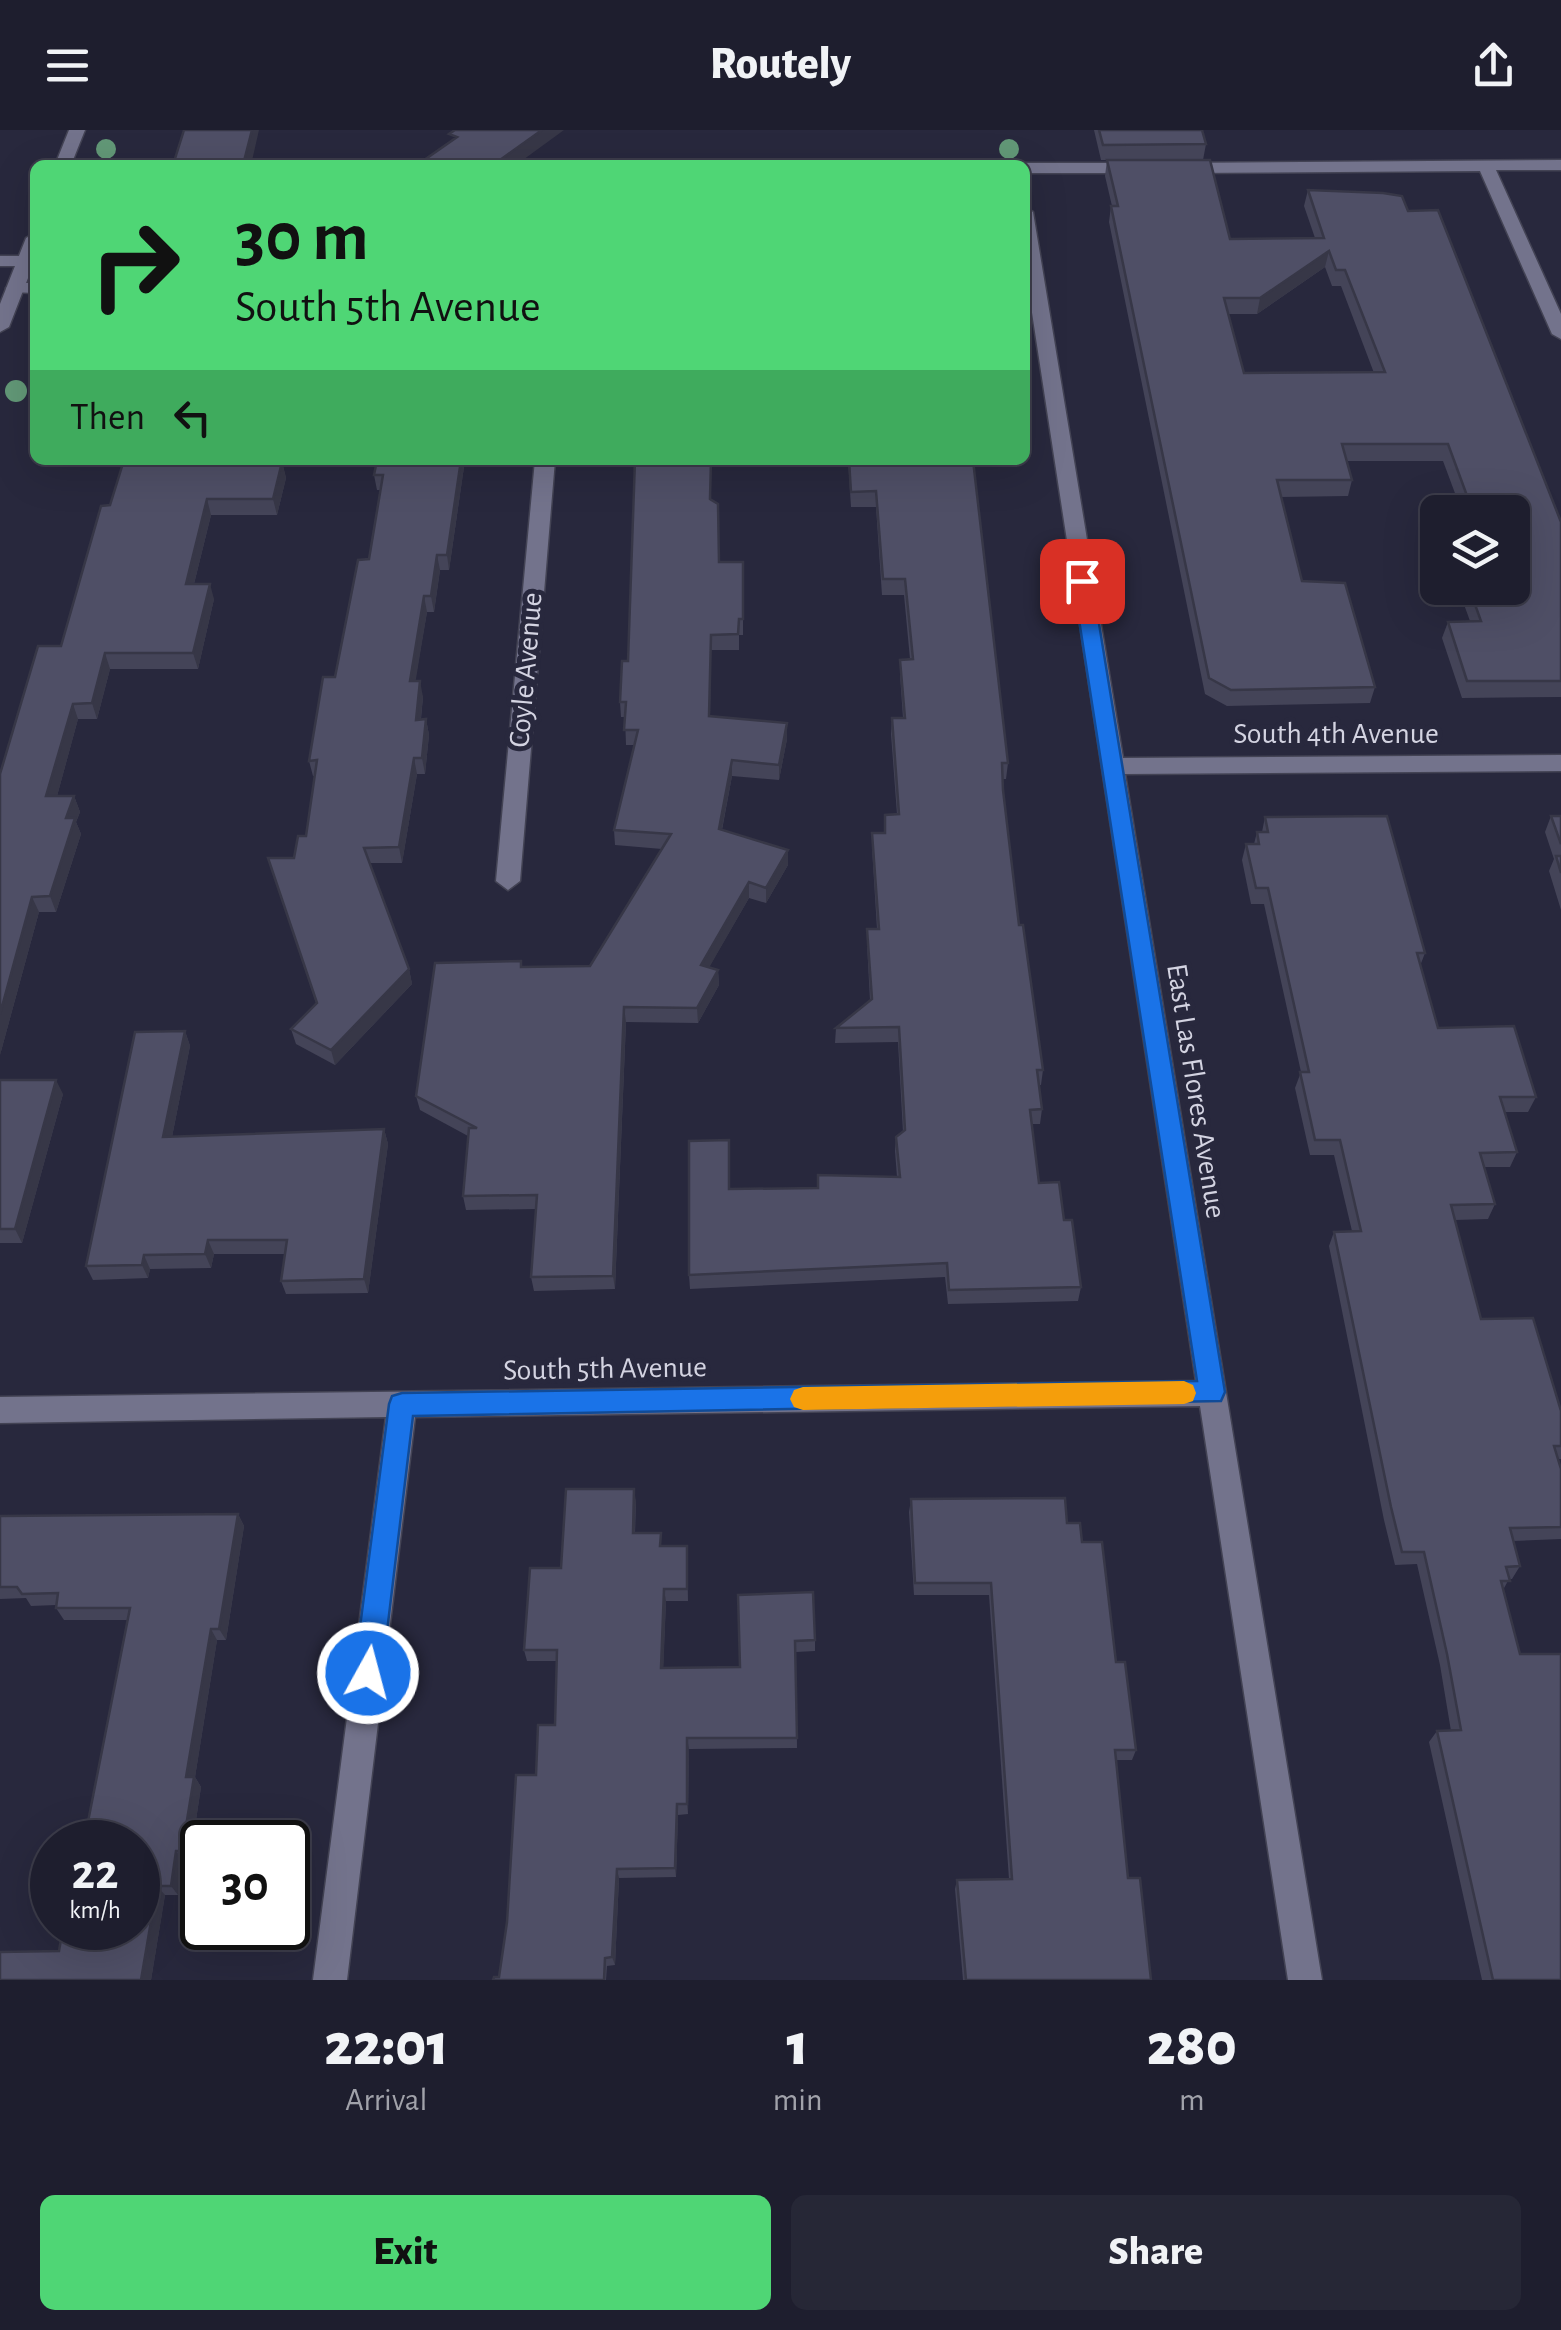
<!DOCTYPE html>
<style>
:root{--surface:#1e1e2e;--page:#262736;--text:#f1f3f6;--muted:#a1a2aa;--line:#3c3c4a;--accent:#4fd675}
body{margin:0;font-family:"Alegreya Sans",sans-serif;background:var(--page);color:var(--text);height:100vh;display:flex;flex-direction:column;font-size:38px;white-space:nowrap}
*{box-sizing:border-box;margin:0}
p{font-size:32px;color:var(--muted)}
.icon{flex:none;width:55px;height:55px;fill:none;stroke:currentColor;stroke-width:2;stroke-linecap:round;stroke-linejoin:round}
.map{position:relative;height:1850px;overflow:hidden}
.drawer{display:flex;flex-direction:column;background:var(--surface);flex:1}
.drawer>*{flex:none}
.banner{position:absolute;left:30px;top:30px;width:1000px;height:305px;border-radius:15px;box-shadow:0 10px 40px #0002,0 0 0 2px var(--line);background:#4fd675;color:#111;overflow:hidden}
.controls{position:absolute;left:1420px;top:365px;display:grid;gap:20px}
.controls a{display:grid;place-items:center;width:110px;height:110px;border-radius:15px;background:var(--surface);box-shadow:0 10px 40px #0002,0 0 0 2px var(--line);font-size:50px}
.speed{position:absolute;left:30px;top:1690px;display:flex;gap:20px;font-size:50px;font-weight:700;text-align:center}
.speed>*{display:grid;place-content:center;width:130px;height:130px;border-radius:50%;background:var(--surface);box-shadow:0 10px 40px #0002,0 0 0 2px var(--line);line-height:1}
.speed small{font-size:25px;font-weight:400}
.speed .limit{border:5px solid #111;border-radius:15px;background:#fff;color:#111}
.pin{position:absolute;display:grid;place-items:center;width:85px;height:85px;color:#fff;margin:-42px;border-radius:20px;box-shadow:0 5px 15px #0006}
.me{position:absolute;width:110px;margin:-55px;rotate:7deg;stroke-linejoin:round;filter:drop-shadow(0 0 8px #0008)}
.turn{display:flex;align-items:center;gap:35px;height:210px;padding:0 40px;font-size:45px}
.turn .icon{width:130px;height:130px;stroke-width:2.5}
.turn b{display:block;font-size:70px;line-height:85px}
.then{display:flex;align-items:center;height:95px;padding:0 40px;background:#0003;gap:20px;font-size:38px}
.eta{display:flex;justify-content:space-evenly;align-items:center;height:170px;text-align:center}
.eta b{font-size:60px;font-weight:800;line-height:70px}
.action{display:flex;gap:20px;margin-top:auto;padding:20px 40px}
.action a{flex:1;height:115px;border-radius:15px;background:var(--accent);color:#111;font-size:40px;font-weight:800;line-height:115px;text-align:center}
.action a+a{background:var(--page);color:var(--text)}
header{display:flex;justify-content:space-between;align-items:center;height:130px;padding:0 40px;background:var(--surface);font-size:45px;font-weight:800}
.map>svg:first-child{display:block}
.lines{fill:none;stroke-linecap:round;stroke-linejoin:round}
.minor-casing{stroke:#434354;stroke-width:3}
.tertiary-casing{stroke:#434354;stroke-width:3}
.minor{fill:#73738c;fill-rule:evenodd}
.tertiary{fill:#73738c;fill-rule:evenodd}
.tree{fill:#629877}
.wall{fill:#444458;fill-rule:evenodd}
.shaded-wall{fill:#373747}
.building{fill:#4f4f66;stroke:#373747;stroke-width:2.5;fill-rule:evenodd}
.route{fill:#1a73e8;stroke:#114b97;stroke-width:2.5}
.slow{fill:#f59e0b}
.labels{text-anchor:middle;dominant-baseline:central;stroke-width:10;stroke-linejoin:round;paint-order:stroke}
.street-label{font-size:30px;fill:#d3d3e1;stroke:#28283d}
</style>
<header><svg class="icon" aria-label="menu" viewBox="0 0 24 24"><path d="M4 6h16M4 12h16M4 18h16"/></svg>Routely<svg class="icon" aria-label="share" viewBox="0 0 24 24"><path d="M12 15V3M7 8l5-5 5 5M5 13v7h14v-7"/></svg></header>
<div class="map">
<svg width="1561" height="1850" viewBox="0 0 1561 1850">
<rect width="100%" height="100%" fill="#28283d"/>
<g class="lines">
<defs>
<path id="minor" d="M 1561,30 L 1561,40 L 1496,40 L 1561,184 L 1561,209 L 1552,204 L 1480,41 L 1181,43 L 1173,38 L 1181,33 Z
M 1025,33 L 1141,33 L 1149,38 L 1141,43 L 1025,43 L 1025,35 L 1019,35 Z
M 1025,77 L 1033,82 L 1123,628 L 1561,625 L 1561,641 L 1125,644 L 1322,1850 L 1288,1850 L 1200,1276 L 415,1287 L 347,1850 L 313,1850 L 386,1287 L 0,1293 L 0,1267 L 1196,1251 L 1025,137 Z
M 0,126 L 26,126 L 35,131 L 26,136 L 0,136 Z
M 15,153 L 35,153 L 35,163 L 9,162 L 6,158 Z
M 535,330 L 555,330 L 520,751 L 508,760 L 496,751 Z"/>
<path id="tertiary" d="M 69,0 L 85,0 L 71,35 L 55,35 Z
M 35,103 L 35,130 L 9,197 L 0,202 L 0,174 L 26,108 Z"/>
</defs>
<use href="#minor" class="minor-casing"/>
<use href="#tertiary" class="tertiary-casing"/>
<use href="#minor" class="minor"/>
<use href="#tertiary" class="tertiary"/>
</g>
<g class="tree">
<circle cx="106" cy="19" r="10"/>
<circle cx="1009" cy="19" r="10"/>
<circle cx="16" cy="261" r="11"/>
</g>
<path class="wall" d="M 1094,0 L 1202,0 L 1206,14 L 1203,30 L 1230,109 L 1315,108 L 1304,76 L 1308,60 L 1408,81 L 1561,392 L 1561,567 L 1462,568 L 1442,508 L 1448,492 L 1470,491 L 1458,458 L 1512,458 L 1512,382 L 1462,382 L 1443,331 L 1347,331 L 1352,350 L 1348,366 L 1281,367 L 1302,451 L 1375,557 L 1370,573 L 1227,576 L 1205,564 L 1109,92 L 1111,76 L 1112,76 L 1105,46 L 1107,30 L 1101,30 ZM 1325,137 L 1332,156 L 1341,156 L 1374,243 L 1244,243 L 1228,184 L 1257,184 Z
M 124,330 L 267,330 L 266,332 L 282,332 L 286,348 L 277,385 L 211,385 L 194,454 L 214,469 L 198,539 L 110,539 L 97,589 L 78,589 L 57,666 L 74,666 L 80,682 L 76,692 L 81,704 L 56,782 L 39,782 L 0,925 L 61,516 L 110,375 Z
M 377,330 L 465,330 L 449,440 L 440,440 L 434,482 L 427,482 L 415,551 L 423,567 L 421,589 L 426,589 L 429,605 L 425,644 L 417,644 L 402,733 L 369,733 L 409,839 L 412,854 L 335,935 L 296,914 L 291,899 L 316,873 L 268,728 L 294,728 L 306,706 L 315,646 L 313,646 L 309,631 L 369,429 L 381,360 L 377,360 L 374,345 Z
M 848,330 L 973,330 L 1008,633 L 1006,649 L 1003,649 L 1003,660 L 1019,795 L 1043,940 L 1041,955 L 1039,955 L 1042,979 L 1040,994 L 1032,994 L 1039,1053 L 1064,1090 L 1081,1157 L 1078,1171 L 948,1174 L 945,1147 L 690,1159 L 689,1145 L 730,1059 L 818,1058 L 897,1047 L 895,1021 L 896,1007 L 903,1002 L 898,912 L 835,913 L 836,898 L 870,870 L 867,814 L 867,799 L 877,799 L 872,718 L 872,703 L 884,703 L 897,684 L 891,604 L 892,588 L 903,588 L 900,545 L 900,530 L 910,529 L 904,465 L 882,465 L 876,377 L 851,377 Z
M 711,370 L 719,432 L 743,432 L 743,505 L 739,505 L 739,520 L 711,520 L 710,587 L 787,593 L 787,609 L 779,650 L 732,646 L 722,700 L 788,735 L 766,773 L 749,768 L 709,837 L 718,840 L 719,855 L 698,893 L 626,892 L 615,1159 L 534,1161 L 531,1147 L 536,1079 L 466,1080 L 463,1066 L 468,1006 L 420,980 L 416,966 L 521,831 L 522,837 L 590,836 L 662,719 L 615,715 L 614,700 L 634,615 L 626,615 L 625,587 L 621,587 L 620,572 L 628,531 Z
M 1551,686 L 1561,686 L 1561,780 L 1549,741 L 1554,729 L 1545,702 Z
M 1265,687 L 1425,823 L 1420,836 L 1438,898 L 1536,967 L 1528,982 L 1505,982 L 1517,1022 L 1510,1037 L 1484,1037 L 1495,1074 L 1488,1089 L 1455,1090 L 1481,1189 L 1561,1281 L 1561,1329 L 1558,1329 L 1561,1339 L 1561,1409 L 1513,1411 L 1520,1436 L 1512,1449 L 1509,1449 L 1503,1460 L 1561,1850 L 1482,1850 L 1429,1612 L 1437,1601 L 1451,1601 L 1440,1535 L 1417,1434 L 1395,1435 L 1384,1390 L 1329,1116 L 1334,1102 L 1352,1101 L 1334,1025 L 1310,1025 L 1295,958 L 1301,942 L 1264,774 L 1251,774 L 1242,730 L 1246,714 L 1254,714 L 1257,702 L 1262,702 Z
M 185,901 L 190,916 L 172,1007 L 384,999 L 388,1014 L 368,1163 L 286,1164 L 281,1151 L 285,1124 L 214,1124 L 211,1138 L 150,1139 L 148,1148 L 93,1150 L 86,1136 Z
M 0,950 L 63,964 L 22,1113 L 0,1113 Z
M 911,1369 L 1067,1393 L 1082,1412 L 1116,1532 L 1136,1620 L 1132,1630 L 1116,1630 L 1128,1748 L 1151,1850 L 963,1850 L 955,1759 L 957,1750 L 1009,1749 L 989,1465 L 914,1465 L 909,1382 Z
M 636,1371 L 635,1403 L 662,1416 L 687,1416 L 688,1471 L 666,1471 L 663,1538 L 740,1537 L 738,1465 L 815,1510 L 815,1521 L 796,1522 L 797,1618 L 689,1619 L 688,1684 L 678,1685 L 676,1747 L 619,1748 L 615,1835 L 607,1836 L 606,1850 L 493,1850 L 499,1847 L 536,1645 L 555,1595 L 557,1531 L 527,1531 L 524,1520 Z
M 238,1384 L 244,1396 L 226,1510 L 217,1510 L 195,1647 L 201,1657 L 190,1730 L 183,1730 L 178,1765 L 165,1765 L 151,1850 L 0,1850 L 0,1822 L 59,1821 L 63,1798 L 138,1798 L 138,1712 L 84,1712 L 127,1490 L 64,1490 L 56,1478 L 56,1475 L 31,1476 L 26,1468 L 0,1469 L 0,1386 Z"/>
<path class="shaded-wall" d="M 252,0 L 259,0 L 251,35 L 243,35 Z
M 542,0 L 564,0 L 516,35 L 493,35 Z
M 1329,121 L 1325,137 L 1257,184 L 1260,168 Z
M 461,330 L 465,330 L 449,440 L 447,425 Z
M 282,332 L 286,348 L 277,385 L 273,369 Z
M 207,369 L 211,385 L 190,470 L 186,454 Z
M 437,425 L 440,440 L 434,482 L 431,466 Z
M 210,454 L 214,469 L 198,539 L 193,523 Z
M 424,466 L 427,482 L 413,567 L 410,551 Z
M 105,523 L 110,539 L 97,589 L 92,573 Z
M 420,551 L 423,567 L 419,605 L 416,590 Z
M 73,574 L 78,589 L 53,681 L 46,666 Z
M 426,589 L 429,605 L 425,644 L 422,628 Z
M 787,593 L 787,609 L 779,650 L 779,635 Z
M 414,628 L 417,644 L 402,733 L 399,717 Z
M 732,630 L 732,646 L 719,714 L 719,699 Z
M 74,666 L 80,682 L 76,692 L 81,704 L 56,782 L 50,766 L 66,688 Z
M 788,720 L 788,735 L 766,773 L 766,758 Z
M 749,752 L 749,768 L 702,850 L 701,835 Z
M 32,767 L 39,782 L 0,925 L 0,884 Z
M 409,839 L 412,854 L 335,935 L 331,920 Z
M 718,840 L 719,855 L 698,893 L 697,878 Z
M 624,877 L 626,892 L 615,1159 L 613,1146 Z
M 185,901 L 190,916 L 169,1022 L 163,1007 Z
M 56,950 L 63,964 L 22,1113 L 15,1099 Z
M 384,999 L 388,1014 L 368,1163 L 364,1149 Z
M 208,1110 L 214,1124 L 211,1138 L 205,1124 Z
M 144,1125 L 150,1139 L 148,1148 L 142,1135 Z
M 634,1359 L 636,1371 L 634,1416 L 633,1403 Z
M 238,1384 L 244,1396 L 226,1510 L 219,1499 Z
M 664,1459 L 666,1471 L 663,1549 L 661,1538 Z
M 211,1499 L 217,1510 L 195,1647 L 201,1657 L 190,1730 L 182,1721 L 186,1647 Z
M 687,1608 L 689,1619 L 688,1684 L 687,1674 Z
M 677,1674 L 678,1685 L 676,1747 L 675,1738 Z
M 176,1721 L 183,1730 L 178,1765 L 171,1756 Z
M 617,1739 L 619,1748 L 615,1835 L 612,1827 Z
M 157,1756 L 165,1765 L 151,1850 L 141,1850 Z"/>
<path class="building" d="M 184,0 L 252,0 L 243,35 L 173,35 Z
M 455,0 L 542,0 L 493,35 L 417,35 L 457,7 L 449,4 Z
M 1099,0 L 1202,0 L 1206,14 L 1103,15 Z
M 1107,30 L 1210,30 L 1230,109 L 1324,108 L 1308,60 L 1383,63 L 1402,66 L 1408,81 L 1438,80 L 1561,392 L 1561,551 L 1467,551 L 1448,492 L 1481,491 L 1469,458 L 1512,458 L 1512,382 L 1473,382 L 1448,314 L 1342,314 L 1352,350 L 1277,350 L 1302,451 L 1345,453 L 1375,557 L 1231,560 L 1209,548 L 1111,76 L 1118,76 ZM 1329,121 L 1336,140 L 1345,140 L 1385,242 L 1244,243 L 1224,168 L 1260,168 Z
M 124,330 L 259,330 L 259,332 L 282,332 L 273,369 L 207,369 L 186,454 L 210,454 L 193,523 L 105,523 L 92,573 L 73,574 L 46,666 L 74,666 L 66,688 L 75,688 L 50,766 L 32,767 L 0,884 L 0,644 L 38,516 L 61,516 L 101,376 L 110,375 Z
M 377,330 L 461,330 L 447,425 L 437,425 L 431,466 L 424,466 L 410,551 L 420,551 L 416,590 L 426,589 L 422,628 L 414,628 L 399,717 L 364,718 L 409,839 L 331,920 L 291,899 L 317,873 L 268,728 L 294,728 L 298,706 L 306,706 L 317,630 L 309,631 L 323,547 L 335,547 L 358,430 L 369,429 L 383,345 L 374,345 Z
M 635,330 L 711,330 L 710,369 L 718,374 L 719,432 L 743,432 L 743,489 L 739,489 L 738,504 L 711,505 L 709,586 L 787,593 L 779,635 L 732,630 L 719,699 L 788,720 L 766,758 L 749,752 L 701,835 L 718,840 L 697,878 L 624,877 L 613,1146 L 531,1147 L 537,1065 L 463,1066 L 469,998 L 477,998 L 416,966 L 435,833 L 521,831 L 521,837 L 590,836 L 671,704 L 614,700 L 638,600 L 624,600 L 626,572 L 620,572 L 622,531 L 628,531 Z
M 849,330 L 973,330 L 1008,633 L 1002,633 L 1003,660 L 1019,795 L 1023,795 L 1043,940 L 1037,940 L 1042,979 L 1030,980 L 1039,1053 L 1059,1052 L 1064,1090 L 1072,1090 L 1081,1157 L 949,1160 L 947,1133 L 689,1145 L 689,1011 L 729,1010 L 729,1059 L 818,1058 L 818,1045 L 900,1047 L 896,1007 L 905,1000 L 899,897 L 836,898 L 872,869 L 867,799 L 879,799 L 872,703 L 885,703 L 885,685 L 899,684 L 892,588 L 905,588 L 900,530 L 913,529 L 905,449 L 883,449 L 876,361 L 851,362 Z
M 1387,686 L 1425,823 L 1417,823 L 1438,898 L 1514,896 L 1536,967 L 1500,967 L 1517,1022 L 1480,1023 L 1495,1074 L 1451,1075 L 1481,1189 L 1533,1188 L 1561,1281 L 1561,1316 L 1554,1316 L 1561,1339 L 1561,1397 L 1510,1398 L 1520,1436 L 1506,1437 L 1510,1451 L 1501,1451 L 1520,1524 L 1561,1524 L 1561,1850 L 1493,1850 L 1437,1601 L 1461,1600 L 1447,1524 L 1424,1422 L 1402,1422 L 1391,1377 L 1334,1102 L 1361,1101 L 1340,1010 L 1315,1010 L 1300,942 L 1309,942 L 1268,758 L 1256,758 L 1246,714 L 1259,714 L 1257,702 L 1268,702 L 1265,687 Z
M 1551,686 L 1561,686 L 1561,714 Z
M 1556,726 L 1561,726 L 1561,743 Z
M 185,901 L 163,1007 L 384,999 L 364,1149 L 281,1151 L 287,1110 L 208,1110 L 205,1124 L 144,1125 L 142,1135 L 86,1136 L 135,902 Z
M 0,950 L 56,950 L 15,1099 L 0,1099 Z
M 566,1359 L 634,1359 L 633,1403 L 661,1403 L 660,1416 L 687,1416 L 687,1459 L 664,1459 L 661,1538 L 740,1537 L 738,1465 L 813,1462 L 815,1510 L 795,1511 L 797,1608 L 687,1608 L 687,1674 L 677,1674 L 675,1738 L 617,1739 L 612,1827 L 605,1828 L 604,1850 L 493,1850 L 494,1847 L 499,1847 L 507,1792 L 516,1645 L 536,1645 L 538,1595 L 555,1595 L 557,1520 L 524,1520 L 530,1438 L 561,1438 Z
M 1065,1368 L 1067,1393 L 1080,1393 L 1082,1412 L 1102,1412 L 1116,1532 L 1125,1532 L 1136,1620 L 1115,1620 L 1128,1748 L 1140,1748 L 1151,1850 L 966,1850 L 957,1750 L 1012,1749 L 991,1453 L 915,1453 L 911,1369 Z
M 238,1384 L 219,1499 L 211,1499 L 186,1647 L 194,1647 L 182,1721 L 176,1721 L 171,1756 L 157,1756 L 141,1850 L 0,1850 L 0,1822 L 59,1821 L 63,1798 L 138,1798 L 138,1712 L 84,1712 L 130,1478 L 56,1478 L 58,1463 L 22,1464 L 17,1457 L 0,1457 L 0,1386 Z"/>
<path class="route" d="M 1082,445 L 1092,451 L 1225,1262 L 1221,1271 L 413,1286 L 382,1543 L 378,1553 L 368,1557 L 358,1553 L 354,1543 L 389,1274 L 392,1266 L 402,1263 L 1197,1251 L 1073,451 Z"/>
<path class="slow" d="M 1184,1251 L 1193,1255 L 1196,1263 L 1193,1271 L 1184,1274 L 803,1280 L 794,1277 L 790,1269 L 794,1260 L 803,1257 Z"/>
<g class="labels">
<g class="street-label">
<text transform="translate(526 540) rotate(-85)">Coyle Avenue</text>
<text x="1336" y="604">South 4th Avenue</text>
<text transform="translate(1196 961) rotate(81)">East Las Flores Avenue</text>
<text transform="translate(605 1239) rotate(-1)">South 5th Avenue</text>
</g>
</g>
</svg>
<div class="controls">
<a><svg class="icon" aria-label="layers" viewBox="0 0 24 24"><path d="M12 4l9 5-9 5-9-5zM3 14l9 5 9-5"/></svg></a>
</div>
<div class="speed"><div>22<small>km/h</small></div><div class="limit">30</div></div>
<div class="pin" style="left:1082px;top:451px;background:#d93025"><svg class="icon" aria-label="arrive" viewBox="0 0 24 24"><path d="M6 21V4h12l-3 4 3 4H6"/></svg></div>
<svg class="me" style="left:368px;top:1543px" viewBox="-20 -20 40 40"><circle r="17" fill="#1a73e8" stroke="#fff" stroke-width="3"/><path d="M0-11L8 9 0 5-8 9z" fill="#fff"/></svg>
<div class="banner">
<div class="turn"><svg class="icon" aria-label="right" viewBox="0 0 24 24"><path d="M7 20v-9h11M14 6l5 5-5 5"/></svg><div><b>30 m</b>South 5th Avenue</div></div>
<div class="then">Then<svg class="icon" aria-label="left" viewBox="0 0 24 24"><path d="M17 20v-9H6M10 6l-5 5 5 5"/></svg></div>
</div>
</div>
<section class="drawer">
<div class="eta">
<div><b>22:01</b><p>Arrival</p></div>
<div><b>1</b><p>min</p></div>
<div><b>280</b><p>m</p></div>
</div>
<div class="action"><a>Exit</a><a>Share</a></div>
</section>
